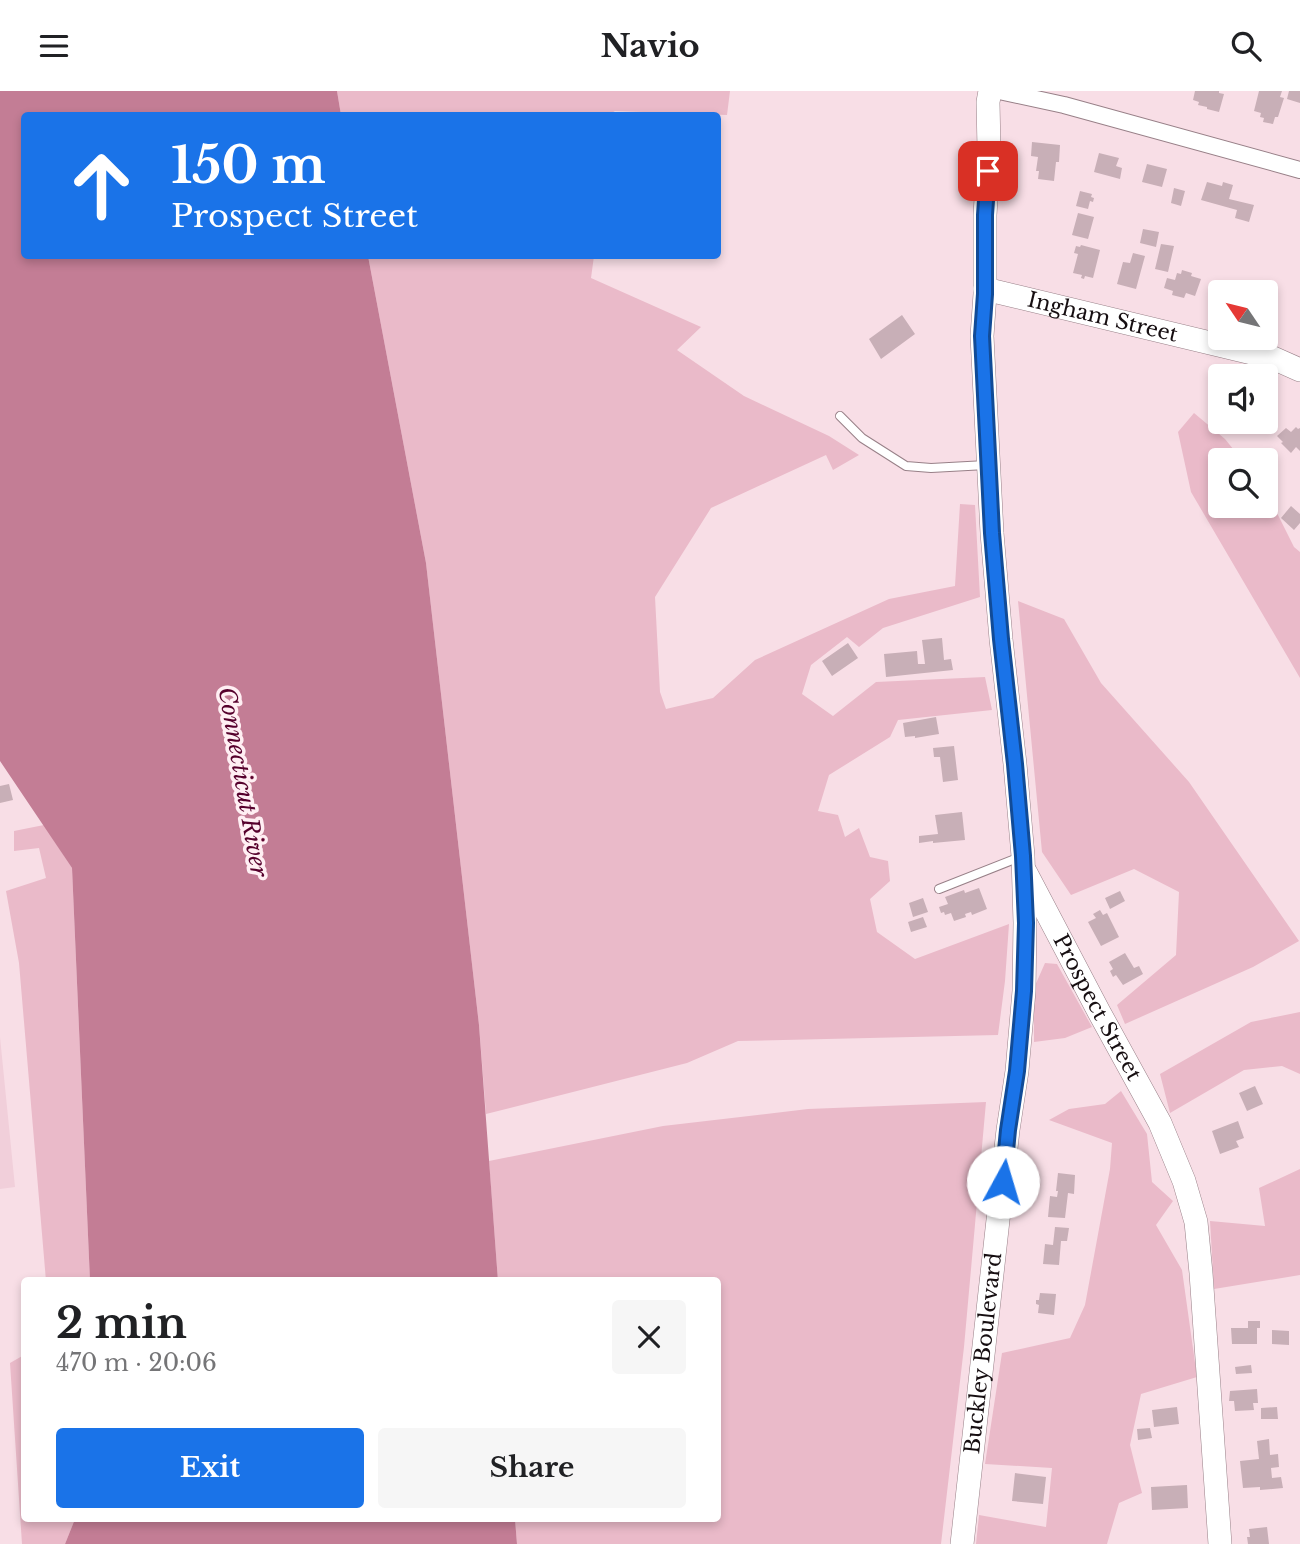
<!DOCTYPE html>
<meta charset="utf-8">
<style>
:root{--surface:#fff;--page:#f6f6f6;--text:#202124;--muted:#757577;--accent:#1a73e8}
body{margin:0;font-family:"Libre Baskerville",serif;background:var(--page);color:var(--text);height:100vh;display:flex;flex-direction:column;font-size:26px;white-space:nowrap}
*{box-sizing:border-box;margin:0}
p{font-size:23px;color:var(--muted)}
.icon{flex:none;width:38px;height:38px;fill:none;stroke:currentColor;stroke-width:2;stroke-linecap:round;stroke-linejoin:round}
.map{position:relative;flex:1;overflow:hidden}
.details{position:absolute;left:21px;top:1186px;width:700px;height:245px;display:flex;flex-direction:column;background:var(--surface);border-radius:7px;box-shadow:0 4px 10px #0003}
.details>*{flex:none}
.banner{position:absolute;left:21px;top:21px;width:700px;height:147px;border-radius:7px;box-shadow:0 4px 10px #0003;background:#1a73e8;color:#fff;overflow:hidden}
.needle{width:46px;rotate:305deg}
.fabs{position:absolute;left:1208px;top:189px;display:grid;gap:14px}
.fabs a{display:grid;place-items:center;width:70px;height:70px;border-radius:7px;background:var(--surface);box-shadow:0 4px 10px #0003;font-size:35px}
.pin{position:absolute;display:grid;place-items:center;width:60px;height:60px;color:#fff;margin:-30px;border-radius:14px;box-shadow:0 4px 10px #0006}
.me{position:absolute;width:77px;margin:-38px;rotate:6deg;stroke-linejoin:round;filter:drop-shadow(0 0 5px #0008)}
.turn{display:flex;align-items:center;gap:24px;height:147px;padding:0 35px;font-size:32px}
.turn .icon{width:91px;height:91px;stroke-width:2.5}
.turn b{display:block;font-size:49px;line-height:60px}
.round{display:grid;place-items:center;flex:none;width:74px;height:74px;border-radius:7px;background:var(--page)}
.summary{display:flex;align-items:center;justify-content:space-between;height:119px;padding:0 35px}
h1{font-size:42px;font-weight:800;line-height:52px}
.button{display:flex;gap:14px;margin-top:auto;padding:14px 35px}
.button a{flex:1;height:80px;border-radius:7px;background:var(--accent);color:#fff;font-size:28px;font-weight:800;line-height:80px;text-align:center}
.button a+a{background:var(--page);color:var(--text)}
header{display:flex;justify-content:space-between;align-items:center;height:91px;padding:0 35px;background:var(--surface);font-size:32px;font-weight:800}
.map>svg:first-child{display:block}
.built{fill:#f1cfda}
.green{fill:#eabac9}
.water{fill:#c37d95}
.building{fill:#c8afb7}
.lines{fill:none;stroke-linecap:round;stroke-linejoin:round}
.lane-casing{stroke:#988088;stroke-width:10}
.street-casing{stroke:#988088;stroke-width:18}
.secondary-casing{stroke:#988088;stroke-width:24}
.lane{stroke:#fff;stroke-width:8}
.street{stroke:#fff;stroke-width:16}
.secondary{stroke:#fff;stroke-width:23}
.route-casing{stroke:#114b97;stroke-width:18}
.route{stroke:#1a73e8;stroke-width:12}
.labels{text-anchor:middle;dominant-baseline:central;stroke-width:7;stroke-linejoin:round;paint-order:stroke}
.street-label{font-size:21px;fill:#160e11;stroke:#ffeff3}
.water-label{font-size:23px;font-style:italic;fill:#56002c;stroke:#ffeff3}
</style>
<header><svg class="icon" aria-label="menu" viewBox="0 0 24 24"><path d="M4 6h16M4 12h16M4 18h16"/></svg>Navio<svg class="icon" aria-label="search" viewBox="0 0 24 24"><circle cx="10" cy="10" r="6"/><path d="M15 15l6 6"/></svg></header>
<div class="map">
<svg width="1300" height="1453" viewBox="0 0 1300 1453">
<rect width="100%" height="100%" fill="#f8dee6"/>
<path class="built" d="M 0,946 L 15,1096 L 0,1098 Z"/>
<path class="green" d="M 337,0 L 730,0 L 727,24 L 615,20 L 608,24 L 341,24 Z
M 368,165 L 594,165 L 591,187 L 701,236 L 677,259 L 744,305 L 829,345 L 859,364 L 833,379 L 826,364 L 711,417 L 655,506 L 660,601 L 666,618 L 713,607 L 755,569 L 889,508 L 955,495 L 960,413 L 975,414 L 980,506 L 883,537 L 859,556 L 847,546 L 811,574 L 802,603 L 833,625 L 876,591 L 985,586 L 992,619 L 898,629 L 890,646 L 829,684 L 818,720 L 838,724 L 845,746 L 859,737 L 870,766 L 888,770 L 890,790 L 870,808 L 877,841 L 915,868 L 1009,833 L 1005,890 L 998,944 L 738,950 L 687,972 L 486,1023 L 479,934 L 426,472 Z
M 1194,322 L 1225,348 L 1242,369 L 1220,369 L 1220,415 L 1265,415 L 1265,398 L 1294,456 L 1300,461 L 1300,587 L 1191,401 L 1178,341 Z
M 1018,510 L 1064,528 L 1101,592 L 1189,691 L 1299,850 L 1253,876 L 1125,933 L 1117,914 L 1176,864 L 1179,801 L 1134,778 L 1071,804 L 1042,761 Z
M 44,734 L 72,777 L 90,1190 L 46,1190 L 19,872 L 6,800 L 46,787 L 39,757 L 14,760 L 14,740 Z
M 1045,872 L 1057,873 L 1092,936 L 1065,947 L 1034,951 L 1034,897 Z
M 1300,921 L 1300,983 L 1282,975 L 1244,979 L 1170,1022 L 1160,983 L 1251,931 Z
M 1121,1000 L 1147,1043 L 1152,1091 L 1173,1110 L 1156,1134 L 1182,1179 L 1197,1286 L 1141,1303 L 1130,1354 L 1142,1402 L 1119,1412 L 1107,1453 L 976,1453 L 979,1424 L 1046,1436 L 1052,1377 L 985,1373 L 1002,1262 L 1070,1247 L 1085,1214 L 1110,1078 L 1112,1052 L 1049,1029 L 1069,1018 L 1105,1013 Z
M 986,1011 L 964,1256 L 941,1453 L 517,1453 L 515,1428 L 718,1428 L 718,1190 L 498,1190 L 489,1070 L 663,1035 L 808,1018 Z
M 1300,1078 L 1300,1184 L 1214,1198 L 1210,1130 L 1265,1135 L 1259,1097 Z
M 24,1264 L 24,1428 L 75,1428 L 65,1453 L 22,1453 L 10,1272 Z"/>
<path class="water" d="M 0,0 L 337,0 L 341,24 L 24,24 L 24,164 L 368,165 L 426,472 L 479,934 L 498,1190 L 90,1190 L 72,777 L 0,670 Z
M 75,1428 L 515,1428 L 517,1453 L 65,1453 Z"/>
<path class="building" d="M 1195,0 L 1219,0 L 1219,2 L 1224,3 L 1219,21 L 1207,18 L 1207,16 L 1198,14 L 1199,11 L 1193,9 Z
M 1259,0 L 1282,0 L 1280,6 L 1284,7 L 1278,26 L 1275,26 L 1273,33 L 1263,31 L 1264,27 L 1260,26 L 1261,22 L 1254,20 Z
M 1289,0 L 1300,0 L 1300,12 L 1287,8 Z
M 1032,51 L 1060,54 L 1059,71 L 1056,71 L 1054,90 L 1038,88 L 1039,80 L 1036,80 L 1038,66 L 1031,65 Z
M 1099,62 L 1119,67 L 1116,75 L 1122,77 L 1120,88 L 1094,81 Z
M 1147,73 L 1167,78 L 1162,96 L 1142,91 Z
M 1207,91 L 1222,95 L 1223,91 L 1233,94 L 1229,108 L 1254,114 L 1249,131 L 1235,127 L 1237,119 L 1201,109 Z
M 1174,97 L 1185,100 L 1181,115 L 1171,112 Z
M 1080,100 L 1092,103 L 1091,106 L 1094,107 L 1093,111 L 1090,110 L 1088,118 L 1076,115 Z
M 1078,122 L 1094,126 L 1088,148 L 1072,144 Z
M 1143,138 L 1159,141 L 1156,156 L 1140,152 Z
M 1161,153 L 1174,155 L 1168,181 L 1155,178 Z
M 1081,154 L 1100,159 L 1093,187 L 1085,185 L 1084,188 L 1081,187 L 1082,184 L 1073,182 L 1078,163 L 1074,162 L 1076,155 L 1080,156 Z
M 1133,162 L 1145,165 L 1136,198 L 1117,193 L 1123,171 L 1130,172 Z
M 1182,179 L 1192,182 L 1191,185 L 1201,188 L 1195,205 L 1186,202 L 1184,207 L 1172,204 L 1173,200 L 1164,197 L 1167,187 L 1175,189 L 1177,182 L 1181,183 Z
M 902,224 L 915,243 L 881,268 L 869,248 Z
M 1296,336 L 1298,338 L 1300,337 L 1300,360 L 1296,356 L 1291,362 L 1281,352 L 1283,351 L 1277,345 L 1286,337 L 1291,341 Z
M 1291,415 L 1300,423 L 1300,432 L 1294,439 L 1281,427 Z
M 942,547 L 944,569 L 951,568 L 953,579 L 886,586 L 884,563 L 917,560 L 918,573 L 925,573 L 922,549 Z
M 848,552 L 858,567 L 832,585 L 822,570 Z
M 936,626 L 939,643 L 915,647 L 915,645 L 905,646 L 903,632 Z
M 954,655 L 958,689 L 943,691 L 940,666 L 934,666 L 933,657 Z
M 9,693 L 13,709 L 0,712 L 0,695 Z
M 962,721 L 965,749 L 933,752 L 933,750 L 919,752 L 919,745 L 938,743 L 935,724 Z
M 979,797 L 987,818 L 972,824 L 971,821 L 965,823 L 966,826 L 954,830 L 951,822 L 945,824 L 944,821 L 941,822 L 939,816 L 948,813 L 945,806 L 964,799 L 965,802 Z
M 1120,800 L 1125,810 L 1110,818 L 1105,807 Z
M 923,807 L 928,821 L 913,826 L 909,812 Z
M 1100,819 L 1103,824 L 1107,822 L 1119,846 L 1101,855 L 1088,831 L 1096,827 L 1093,823 Z
M 923,826 L 927,836 L 911,841 L 908,831 Z
M 1125,862 L 1134,877 L 1139,875 L 1143,883 L 1123,894 L 1116,884 L 1113,886 L 1110,880 L 1113,878 L 1109,871 Z
M 1255,995 L 1263,1013 L 1247,1020 L 1239,1002 Z
M 1238,1030 L 1244,1047 L 1236,1050 L 1239,1056 L 1220,1063 L 1212,1040 Z
M 1058,1082 L 1075,1084 L 1074,1103 L 1068,1102 L 1065,1127 L 1048,1126 L 1050,1105 L 1057,1106 L 1058,1100 L 1056,1100 Z
M 1055,1136 L 1069,1137 L 1067,1150 L 1061,1150 L 1059,1174 L 1043,1173 L 1045,1153 L 1053,1154 Z
M 1040,1202 L 1056,1203 L 1054,1224 L 1038,1222 L 1039,1214 L 1036,1213 L 1036,1209 L 1039,1209 Z
M 1248,1230 L 1260,1230 L 1260,1237 L 1257,1237 L 1257,1253 L 1232,1253 L 1231,1237 L 1248,1237 Z
M 1272,1239 L 1289,1240 L 1289,1254 L 1272,1253 Z
M 1251,1274 L 1252,1282 L 1236,1283 L 1235,1276 Z
M 1257,1298 L 1258,1312 L 1253,1312 L 1254,1319 L 1235,1320 L 1234,1310 L 1229,1310 L 1230,1300 Z
M 1177,1316 L 1179,1333 L 1154,1336 L 1152,1319 Z
M 1277,1316 L 1278,1328 L 1261,1328 L 1261,1317 Z
M 1150,1337 L 1152,1347 L 1138,1349 L 1137,1338 Z
M 1269,1348 L 1270,1364 L 1278,1363 L 1279,1376 L 1271,1377 L 1272,1387 L 1281,1386 L 1283,1397 L 1260,1399 L 1260,1396 L 1243,1397 L 1240,1370 L 1259,1368 L 1257,1350 Z
M 1015,1382 L 1046,1386 L 1043,1413 L 1012,1410 Z
M 1187,1394 L 1188,1417 L 1152,1419 L 1151,1396 Z
M 1267,1436 L 1269,1453 L 1248,1453 L 1247,1446 L 1250,1446 L 1249,1438 Z"/>
<g class="lines">
<defs>
<path id="lane" d="M 840,325 L 862,347 L 906,375 L 931,377 L 986,374
M 939,798 L 1020,766"/>
<path id="street" d="M 999,0 L 1064,14 L 1300,79"/>
<g id="secondary">
<path id="s1" d="M 985,198 L 1273,267 L 1300,279"/>
<path id="s2" d="M 1026,782 L 1099,921 L 1160,1032 L 1184,1090 L 1196,1131 L 1201,1182 L 1220,1453"/>
<path id="s3" d="M 962,1453 L 1008,1039 L 1017,980 L 1024,900 L 1025,832 L 1023,765 L 1015,673 L 1001,548 L 992,442 L 982,245 L 985,203 L 985,124 L 989,58 L 988,11 L 990,0"/>
</g>
</defs>
<use href="#lane" class="lane-casing"/>
<use href="#street" class="street-casing"/>
<use href="#secondary" class="secondary-casing"/>
<use href="#lane" class="lane"/>
<use href="#street" class="street"/>
<use href="#secondary" class="secondary"/>
</g>
<g class="lines">
<defs>
<path id="route" d="M 988,80 L 985,124 L 985,203 L 982,245 L 992,442 L 1001,548 L 1015,673 L 1023,765 L 1026,832 L 1024,900 L 1017,980 L 1008,1039 L 1003,1091"/>
</defs>
<use href="#route" class="route-casing"/>
<use href="#route" class="route"/>
</g>
<g class="labels">
<g class="street-label">
<text stroke="none"><textPath href="#s1" startOffset="121">Ingham Street</textPath></text>
<text stroke="none"><textPath href="#s2" startOffset="152">Prospect Street</textPath></text>
<text stroke="none"><textPath href="#s3" startOffset="192">Buckley Boulevard</textPath></text>
</g>
<g class="water-label">
<text transform="translate(243 691) rotate(80)">Connecticut River</text>
</g>
</g>
</svg>
<div class="fabs">
<a><svg class="needle" viewBox="-14 -14 28 28"><path d="M0-13l5 13h-10z" fill="#e53935"/><path d="M0 13l5-13h-10z" fill="#757577"/></svg></a>
<a><svg class="icon" aria-label="sound" viewBox="0 0 24 24"><path d="M4 9h4l5-4v14l-5-4H4zM17 9q2 3 0 6"/></svg></a>
<a><svg class="icon" aria-label="search" viewBox="0 0 24 24"><circle cx="10" cy="10" r="6"/><path d="M15 15l6 6"/></svg></a>
</div>
<div class="pin" style="left:988px;top:80px;background:#d93025"><svg class="icon" aria-label="arrive" viewBox="0 0 24 24"><path d="M6 21V4h12l-3 4 3 4H6"/></svg></div>
<svg class="me" style="left:1003px;top:1091px" viewBox="-20 -20 40 40"><circle r="19" fill="#fff"/><path d="M0-13L10 11 0 6-10 11z" fill="#1a73e8"/></svg>
<div class="banner">
<div class="turn"><svg class="icon" aria-label="ahead" viewBox="0 0 24 24"><path d="M12 20V5M6 11l6-6 6 6"/></svg><div><b>150 m</b>Prospect Street</div></div>
</div>
<section class="details">
<div class="summary"><div><h1>2 min</h1><p>470 m · 20:06</p></div><a class="round"><svg class="icon" aria-label="close" viewBox="0 0 24 24"><path d="M6 6l12 12M18 6L6 18"/></svg></a></div>
<div class="button"><a>Exit</a><a>Share</a></div>
</section>
</div>
